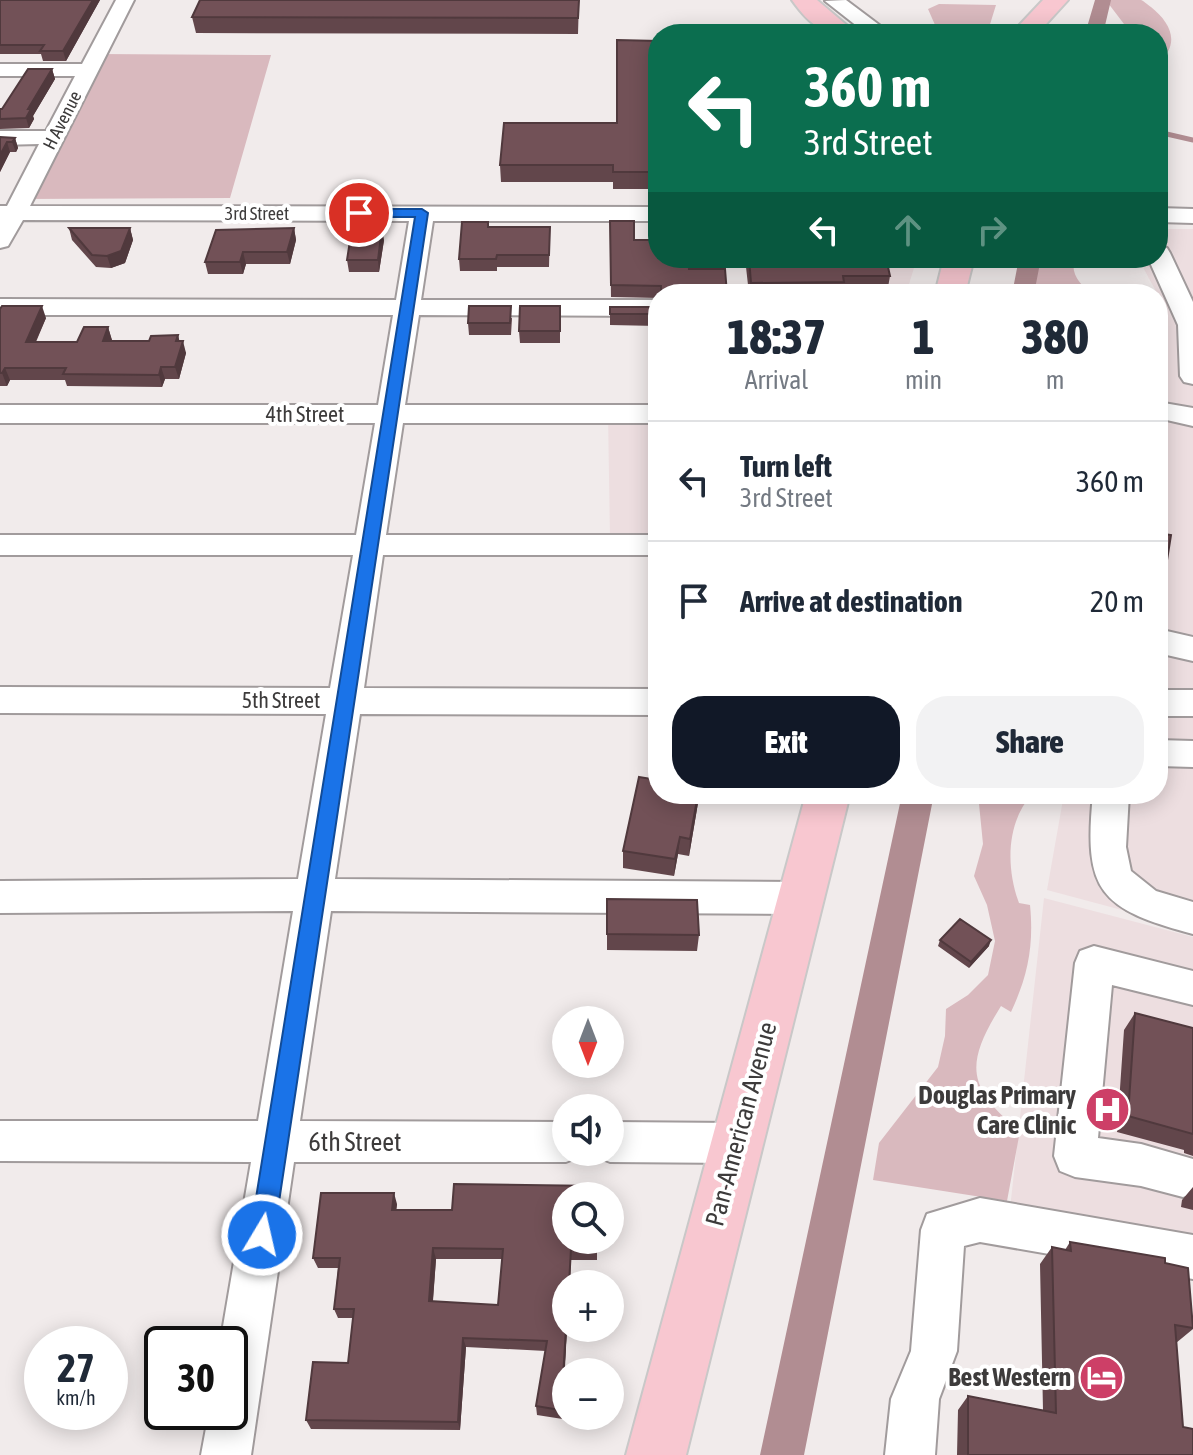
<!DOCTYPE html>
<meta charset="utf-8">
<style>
:root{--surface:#fff;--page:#f2f2f3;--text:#1f2937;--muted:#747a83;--line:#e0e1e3;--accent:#111827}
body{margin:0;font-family:"Asap Condensed",sans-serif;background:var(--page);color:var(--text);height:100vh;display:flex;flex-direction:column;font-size:30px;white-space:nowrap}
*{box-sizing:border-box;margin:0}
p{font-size:26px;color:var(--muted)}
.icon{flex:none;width:44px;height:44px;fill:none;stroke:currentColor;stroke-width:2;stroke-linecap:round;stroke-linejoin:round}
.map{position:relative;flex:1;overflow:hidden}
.details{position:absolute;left:648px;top:284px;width:520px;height:520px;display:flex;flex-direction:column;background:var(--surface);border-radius:32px;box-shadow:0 4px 20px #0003}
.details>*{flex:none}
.guide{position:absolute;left:648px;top:24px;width:520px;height:244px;border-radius:32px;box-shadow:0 4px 20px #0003;background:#0b6e4f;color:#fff;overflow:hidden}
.needle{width:52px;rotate:180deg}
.tools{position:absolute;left:552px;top:1006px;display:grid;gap:16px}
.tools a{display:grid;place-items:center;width:72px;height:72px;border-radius:50%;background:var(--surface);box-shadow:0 4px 20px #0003;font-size:40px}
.speed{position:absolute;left:24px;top:1326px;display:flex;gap:16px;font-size:40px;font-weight:700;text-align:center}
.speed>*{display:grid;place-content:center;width:104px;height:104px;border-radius:50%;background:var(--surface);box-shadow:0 4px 20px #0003;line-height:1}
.speed small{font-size:20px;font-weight:400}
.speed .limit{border:4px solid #111;border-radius:12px;background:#fff;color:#111}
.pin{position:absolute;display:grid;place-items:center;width:68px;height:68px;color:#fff;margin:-34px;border:4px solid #fff;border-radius:50%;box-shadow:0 2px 8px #0007}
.me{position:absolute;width:88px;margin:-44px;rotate:9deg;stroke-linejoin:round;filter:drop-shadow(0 0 6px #0008)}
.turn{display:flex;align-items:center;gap:28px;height:168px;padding:0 24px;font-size:36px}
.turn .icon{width:104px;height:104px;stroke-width:2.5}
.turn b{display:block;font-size:56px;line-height:68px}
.lanes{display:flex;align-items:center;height:76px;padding:0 24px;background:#0003;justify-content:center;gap:40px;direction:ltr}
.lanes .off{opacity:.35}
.eta{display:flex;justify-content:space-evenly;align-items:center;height:136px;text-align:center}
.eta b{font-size:48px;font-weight:800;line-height:56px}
.button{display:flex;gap:16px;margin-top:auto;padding:16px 24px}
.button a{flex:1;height:92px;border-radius:32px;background:var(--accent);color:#fff;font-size:32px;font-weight:800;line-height:92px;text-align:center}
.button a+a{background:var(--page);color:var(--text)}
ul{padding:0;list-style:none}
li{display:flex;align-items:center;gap:24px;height:120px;padding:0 24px;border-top:2px solid var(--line)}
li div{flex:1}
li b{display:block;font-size:30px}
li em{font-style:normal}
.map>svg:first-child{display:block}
.built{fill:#eddee0}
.green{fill:#d9b9be}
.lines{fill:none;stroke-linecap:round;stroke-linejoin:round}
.stream{stroke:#b18d92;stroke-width:5}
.canal{fill:#b18d92;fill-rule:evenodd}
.minor-casing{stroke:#a19b9c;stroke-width:4}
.major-casing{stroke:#c9c8c8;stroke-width:4}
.minor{fill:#fff;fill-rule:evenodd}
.major{fill:#f8c7d0;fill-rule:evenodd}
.wall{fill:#62464b;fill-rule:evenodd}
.shaded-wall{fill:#50393d}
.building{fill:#725157;stroke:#50393d;stroke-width:2;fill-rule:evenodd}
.route{fill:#1a73e8;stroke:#114b97;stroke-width:2}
.labels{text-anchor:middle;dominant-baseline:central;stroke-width:8;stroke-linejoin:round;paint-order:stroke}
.far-street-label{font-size:18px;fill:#3d3b3b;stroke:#fff}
.street-label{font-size:22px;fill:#3d3b3b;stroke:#fff}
.near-poi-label{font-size:26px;font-weight:bold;fill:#3d3b3b;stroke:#fff;text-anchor:end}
.near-street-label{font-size:26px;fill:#3d3b3b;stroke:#fff}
</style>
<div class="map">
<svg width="1193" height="1455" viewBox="0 0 1193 1455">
<rect width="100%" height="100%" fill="#f1ebeb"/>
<path class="built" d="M 1158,229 L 1193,229 L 1193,929 L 1047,890 L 1064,794 L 1158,794 L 1158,312 L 1165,308 L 1138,258 L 1158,258 Z
M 787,258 L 917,258 L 906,294 L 793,294 Z
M 608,414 L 658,414 L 658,538 L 610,538 Z
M 1044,898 L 1193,937 L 1193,1241 L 1010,1209 Z"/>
<path class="green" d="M 1109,0 C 1119,0 1132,0 1141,0 C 1144,1 1148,5 1151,7 C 1171,23 1181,44 1158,63 L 1158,34 L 1126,34 L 1124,24 L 1108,3 Z
M 939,4 L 996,5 L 987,34 L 939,34 L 928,9 Z
M 97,54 L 271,55 L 230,198 L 22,199 Z
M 1035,258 L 1075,258 C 1069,273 1081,287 1094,294 L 1030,294 L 1029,280 Z
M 978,794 L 1032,794 C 1006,823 1006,868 1019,903 L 1030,905 C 1034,945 1028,976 1011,1012 L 1001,1006 C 965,1064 966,1087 1020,1131 L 1007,1201 L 873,1180 L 879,1143 L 938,1067 L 945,1036 L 946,1009 L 968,995 L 988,975 L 995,941 L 987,905 L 974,876 L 983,844 Z"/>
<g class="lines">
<path class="stream" d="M 1158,132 L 1193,140"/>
<path class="canal" d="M 1095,0 L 1111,0 L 1103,34 L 1085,34 Z
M 1019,258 L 1041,258 L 1034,294 L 1012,294 Z
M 902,794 L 934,794 L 804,1455 L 760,1455 Z"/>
<defs>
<path id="minor" d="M 116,0 L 134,0 L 30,206 L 658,207 L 658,221 L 433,221 L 421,300 L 658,300 L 658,316 L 419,315 L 405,405 L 658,405 L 658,423 L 403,423 L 386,535 L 658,535 L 658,555 L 383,555 L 364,688 L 658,689 L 658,715 L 360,714 L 335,879 L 800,882 L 813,887 L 819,898 L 813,909 L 800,914 L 331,911 L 300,1121 L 566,1122 L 566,1152 L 583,1152 L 581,1156 L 566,1162 L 294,1162 L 251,1455 L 201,1455 L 209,1412 L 230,1412 L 230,1344 L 220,1344 L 251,1162 L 0,1161 L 0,1121 L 258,1121 L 293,911 L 0,913 L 0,881 L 298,879 L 326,714 L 0,713 L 0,687 L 330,688 L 353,555 L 0,555 L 0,535 L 356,535 L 375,423 L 0,423 L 0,405 L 378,405 L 393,315 L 0,315 L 0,299 L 396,300 L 409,221 L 23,220 L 8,246 L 0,248 L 0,206 L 7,206 L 39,144 L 0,145 L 0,131 L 46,131 L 75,76 L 0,76 L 0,64 L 82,64 Z
M 846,0 L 886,30 L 889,34 L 867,34 L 825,1 Z
M 1158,208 L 1193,209 L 1193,223 L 1158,222 Z
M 1158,246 L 1167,248 L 1170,253 L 1193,302 L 1193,384 L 1184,382 L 1180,376 L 1178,325 L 1148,258 L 1158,258 Z
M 1158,402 L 1193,408 L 1193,426 L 1158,418 Z
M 1158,629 L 1193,637 L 1193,661 L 1158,653 Z
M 1158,690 L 1193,690 L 1193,716 L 1158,716 Z
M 1158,740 L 1193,741 L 1193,767 L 1158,766 Z
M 1093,794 L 1129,794 L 1126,847 L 1131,871 L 1156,891 L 1193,902 L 1193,934 C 1100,909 1083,892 1093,794 Z
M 1094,946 L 1193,971 L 1193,1005 L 1112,985 L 1098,1138 L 1141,1144 L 1193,1159 L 1193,1193 L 1183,1197 L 1141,1186 L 1075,1177 L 1060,1171 L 1054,1156 L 1075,963 L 1080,951 Z
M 610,1122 L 735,1123 L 750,1129 L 756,1143 L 750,1157 L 735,1163 L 610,1162 L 595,1156 L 593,1152 L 610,1152 Z
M 980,1198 L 1193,1235 L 1193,1279 L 980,1242 L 964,1246 L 957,1351 L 939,1399 L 935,1455 L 885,1455 L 891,1399 L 911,1351 L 921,1230 L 927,1214 Z"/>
<path id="major" d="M 792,0 L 817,0 L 857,34 C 823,34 812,28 792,0 Z
M 1043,0 L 1068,0 L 1037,34 L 1011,34 Z
M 944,258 L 974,258 L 965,294 L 935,294 Z
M 806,794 L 850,794 L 686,1455 L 626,1455 Z"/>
</defs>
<use href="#minor" class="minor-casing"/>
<use href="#major" class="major-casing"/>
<use href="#minor" class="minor"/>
<use href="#major" class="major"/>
</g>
<path class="wall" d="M 0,0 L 100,0 L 66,61 L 43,61 L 41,54 L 0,54 Z
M 579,0 L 578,34 L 196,33 L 192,17 Z
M 658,41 L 658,189 L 613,189 L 613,182 L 501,182 L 500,165 L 617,123 Z
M 52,69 L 55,79 L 33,116 L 34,119 L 29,128 L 0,129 L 0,109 L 2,109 Z
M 0,137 L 15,138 L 18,148 L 16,152 L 10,152 L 0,172 Z
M 610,221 L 634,240 L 689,269 L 727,294 L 658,294 L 658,298 L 611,297 Z
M 488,227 L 550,227 L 549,267 L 497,267 L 497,271 L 460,271 L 459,259 Z
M 69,228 L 130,228 L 133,240 L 125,263 L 111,268 L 96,267 L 72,240 Z
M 294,228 L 296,240 L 290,264 L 246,264 L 243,274 L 208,274 L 205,262 Z
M 384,240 L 379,272 L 349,272 L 347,260 Z
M 745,258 L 886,258 L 890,276 L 887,293 L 749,294 Z
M 560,306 L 560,343 L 520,343 L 519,331 Z
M 610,307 L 658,307 L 658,326 L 610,325 Z
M 0,309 L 46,318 L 36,342 L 77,342 L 108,327 L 112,341 L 149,341 L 178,335 L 179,341 L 186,353 L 179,379 L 165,379 L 162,387 L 67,386 L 65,380 L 10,380 L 7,386 L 0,386 Z
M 512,318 L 511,335 L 469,335 L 468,323 Z
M 698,803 L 689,856 L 678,854 L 674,876 L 623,868 L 623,851 Z
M 607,899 L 699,935 L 697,951 L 607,950 Z
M 940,940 L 989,946 L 969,968 L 938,946 Z
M 1135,1013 L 1193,1028 L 1193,1156 L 1184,1153 L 1184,1150 L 1117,1132 L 1124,1030 Z
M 1193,1187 L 1193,1210 L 1181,1207 L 1182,1200 Z
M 397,1204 L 396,1210 L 597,1240 L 597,1260 L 571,1260 L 570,1284 L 566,1284 L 567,1328 L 564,1378 L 566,1378 L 566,1416 L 570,1416 L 569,1420 L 537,1415 L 536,1406 L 546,1351 L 466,1347 L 460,1430 L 311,1429 L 306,1420 L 348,1363 L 353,1318 L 338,1318 L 334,1309 L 338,1268 L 318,1268 L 313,1258 ZM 436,1259 L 502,1259 L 498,1305 L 433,1301 Z
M 1070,1242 L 1165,1263 L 1193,1329 L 1176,1343 L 1183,1427 L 1193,1455 L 957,1455 L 958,1410 L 968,1396 L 1043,1410 L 1040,1264 L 1052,1247 L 1065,1250 Z"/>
<path class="shaded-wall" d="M 93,0 L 100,0 L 66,61 L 63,51 Z
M 52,69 L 55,79 L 33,116 L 34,119 L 29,128 L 26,118 L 28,109 Z
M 15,138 L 18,148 L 16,152 L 12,142 Z
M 7,142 L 10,152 L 0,172 L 0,155 Z
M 130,228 L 133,240 L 125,263 L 111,268 L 107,256 Z
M 294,228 L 296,240 L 290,264 L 287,252 Z
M 382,228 L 384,240 L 379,272 L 378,260 Z
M 243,252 L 246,264 L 243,274 L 240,262 Z
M 42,306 L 46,318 L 30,354 L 26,342 Z
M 108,327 L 112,340 L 107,353 L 103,341 Z
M 178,335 L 181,347 L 183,341 L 186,353 L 179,379 L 175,367 L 176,341 Z
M 161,367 L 165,379 L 162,387 L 159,375 Z
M 5,368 L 10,380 L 7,386 L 2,373 Z
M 698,794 L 698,803 L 689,856 L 690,839 Z
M 680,837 L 678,854 L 674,876 L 675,859 Z
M 991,940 L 989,946 L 969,968 L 971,962 Z
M 394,1193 L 397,1204 L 395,1222 L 392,1210 Z
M 433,1248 L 436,1259 L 432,1311 L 429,1301 Z
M 566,1328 L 567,1328 L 564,1387 L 563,1378 Z
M 463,1338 L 466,1347 L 460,1430 L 458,1422 Z"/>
<path class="building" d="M 0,0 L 93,0 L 63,51 L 40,51 L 44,45 L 0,45 Z
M 200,0 L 579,0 L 578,18 L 192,17 Z
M 617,40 L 658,41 L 658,172 L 613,172 L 613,165 L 500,165 L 504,123 L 617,123 Z
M 28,69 L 52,69 L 28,109 L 31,109 L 26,118 L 0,119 L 0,109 L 2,109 Z
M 0,137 L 15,138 L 12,142 L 7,142 L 0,155 Z
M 610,221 L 634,221 L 634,240 L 658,240 L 658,258 L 688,258 L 689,269 L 725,269 L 727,294 L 661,294 L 661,286 L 611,285 Z
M 462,222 L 488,222 L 488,227 L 550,227 L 549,255 L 497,255 L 496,259 L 459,259 Z
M 69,228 L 130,228 L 121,251 L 107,256 L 92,255 Z
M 294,228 L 287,252 L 243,252 L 240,262 L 205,262 L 216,230 Z
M 352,228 L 382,228 L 378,260 L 347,260 Z
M 749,258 L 886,258 L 890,276 L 843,276 L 844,282 L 751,283 Z
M 2,306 L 42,306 L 26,342 L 77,342 L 84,327 L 108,327 L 103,341 L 149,341 L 151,336 L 178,335 L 176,341 L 183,341 L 175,367 L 161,367 L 159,375 L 63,374 L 66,368 L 5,368 L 2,373 L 0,373 L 0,309 Z
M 469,306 L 511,306 L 510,323 L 468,323 Z
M 520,306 L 560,306 L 560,331 L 519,331 Z
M 610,307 L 658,307 L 658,314 L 610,314 Z
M 1158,403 L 1166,405 L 1158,513 Z
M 1158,533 L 1171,535 L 1161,598 L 1158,597 Z
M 639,777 L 658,780 L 658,794 L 698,794 L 690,839 L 680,837 L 675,859 L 623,851 Z
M 607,899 L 697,900 L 699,935 L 607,934 Z
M 960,919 L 991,940 L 971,962 L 940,940 Z
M 1135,1013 L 1193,1028 L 1193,1134 L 1128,1116 Z
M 454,1184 L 598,1186 L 598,1196 L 566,1196 L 566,1240 L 597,1240 L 597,1250 L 571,1249 L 569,1284 L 566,1284 L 566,1328 L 563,1378 L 566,1378 L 566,1411 L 536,1406 L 547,1341 L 463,1338 L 458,1422 L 306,1420 L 313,1362 L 348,1363 L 354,1309 L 334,1309 L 340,1258 L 313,1258 L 321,1193 L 394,1193 L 392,1210 L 452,1210 ZM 433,1248 L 503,1249 L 498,1305 L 429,1301 Z
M 1070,1242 L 1165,1258 L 1165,1263 L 1188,1268 L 1193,1328 L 1175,1325 L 1183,1427 L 1193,1429 L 1193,1455 L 968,1455 L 968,1396 L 1056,1413 L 1052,1247 L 1071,1251 Z"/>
<path class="route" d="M 422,209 L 428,213 L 274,1235 L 270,1244 L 262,1247 L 253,1244 L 250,1235 L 415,217 L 359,217 L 353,213 L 359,209 Z"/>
<defs>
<symbol id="hospital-disc" viewBox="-11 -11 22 22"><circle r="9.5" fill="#cd3f67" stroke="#fff"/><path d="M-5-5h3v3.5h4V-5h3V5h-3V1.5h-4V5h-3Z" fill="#fff"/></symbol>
<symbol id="hotel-disc" viewBox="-11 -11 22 22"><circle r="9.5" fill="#cd3f67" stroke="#fff"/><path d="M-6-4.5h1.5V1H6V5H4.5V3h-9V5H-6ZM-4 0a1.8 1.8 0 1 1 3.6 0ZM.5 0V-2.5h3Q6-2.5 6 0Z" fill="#fff"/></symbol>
</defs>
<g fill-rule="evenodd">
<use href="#hospital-disc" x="1082" y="1084" width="51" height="51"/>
<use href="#hotel-disc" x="1076" y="1352" width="51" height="51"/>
</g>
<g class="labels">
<g class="far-street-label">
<text transform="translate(62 120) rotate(-63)">H Avenue</text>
<text x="257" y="213">3rd Street</text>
</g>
<g class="street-label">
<text x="305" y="414">4th Street</text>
<text x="281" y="700">5th Street</text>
</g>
<g class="near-poi-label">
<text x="1076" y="1095">Douglas Primary<tspan x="1076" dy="30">Care Clinic</tspan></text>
<text x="1071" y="1377">Best Western</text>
</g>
<g class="near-street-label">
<text transform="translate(741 1124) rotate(-75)">Pan-American Avenue</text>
<text x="355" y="1142">6th Street</text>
</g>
</g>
</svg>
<div class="tools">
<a><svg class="needle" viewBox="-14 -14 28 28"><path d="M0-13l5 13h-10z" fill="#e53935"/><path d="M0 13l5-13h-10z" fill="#747a83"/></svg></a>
<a><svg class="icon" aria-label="sound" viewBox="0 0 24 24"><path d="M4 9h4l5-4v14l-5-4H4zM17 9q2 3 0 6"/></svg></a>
<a><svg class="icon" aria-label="search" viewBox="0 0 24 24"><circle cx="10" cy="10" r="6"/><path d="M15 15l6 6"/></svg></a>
<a>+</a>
<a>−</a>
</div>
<div class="speed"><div>27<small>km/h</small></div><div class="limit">30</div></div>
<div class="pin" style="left:359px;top:213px;background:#d93025"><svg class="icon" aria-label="arrive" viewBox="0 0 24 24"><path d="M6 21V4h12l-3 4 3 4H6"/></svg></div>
<svg class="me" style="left:262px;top:1235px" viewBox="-20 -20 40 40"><circle r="17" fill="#1a73e8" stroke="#fff" stroke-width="3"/><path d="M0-11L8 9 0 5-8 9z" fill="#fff"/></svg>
<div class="guide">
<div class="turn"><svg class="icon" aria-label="left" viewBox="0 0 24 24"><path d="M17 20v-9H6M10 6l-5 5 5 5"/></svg><div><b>360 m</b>3rd Street</div></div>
<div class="lanes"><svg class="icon" aria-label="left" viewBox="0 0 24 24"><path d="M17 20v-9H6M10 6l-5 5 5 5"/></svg><svg class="icon off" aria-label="ahead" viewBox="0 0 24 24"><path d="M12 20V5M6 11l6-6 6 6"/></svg><svg class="icon off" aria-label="right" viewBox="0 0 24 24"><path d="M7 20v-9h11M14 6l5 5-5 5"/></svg></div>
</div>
<section class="details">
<div class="eta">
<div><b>18:37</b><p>Arrival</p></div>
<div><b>1</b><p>min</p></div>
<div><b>380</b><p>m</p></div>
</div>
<ul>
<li><svg class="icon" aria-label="left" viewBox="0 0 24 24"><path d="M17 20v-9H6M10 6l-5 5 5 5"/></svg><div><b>Turn left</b><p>3rd Street</p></div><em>360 m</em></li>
<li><svg class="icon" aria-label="arrive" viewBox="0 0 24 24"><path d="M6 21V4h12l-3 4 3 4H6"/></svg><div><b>Arrive at destination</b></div><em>20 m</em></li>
</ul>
<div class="button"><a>Exit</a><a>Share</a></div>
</section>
</div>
